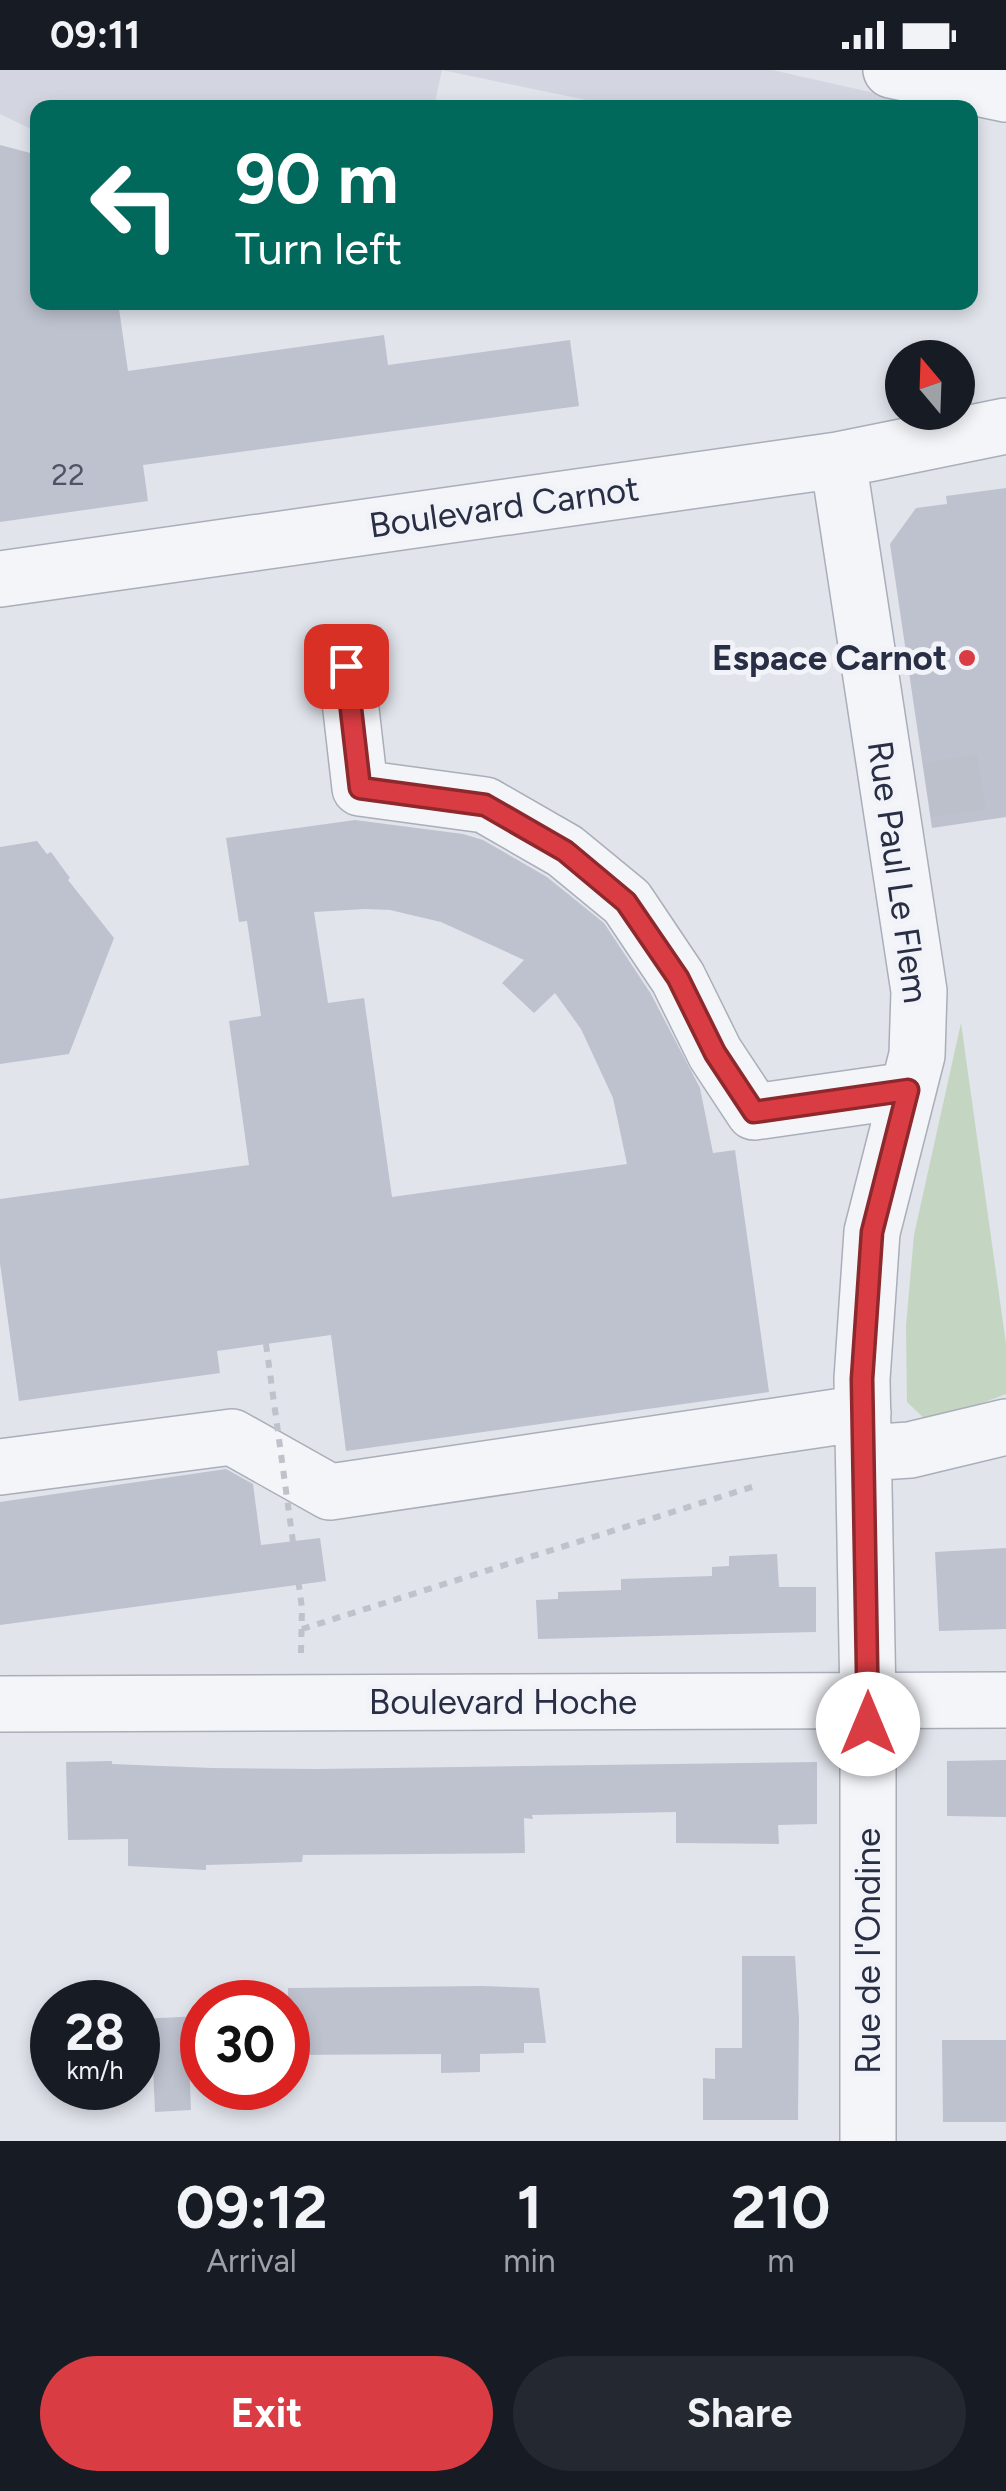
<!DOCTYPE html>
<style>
:root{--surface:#171b24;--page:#242831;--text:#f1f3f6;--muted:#9ea1a6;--accent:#d93d43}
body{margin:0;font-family:Figtree,sans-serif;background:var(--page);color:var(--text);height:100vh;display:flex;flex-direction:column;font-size:38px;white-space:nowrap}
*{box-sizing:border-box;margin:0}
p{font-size:32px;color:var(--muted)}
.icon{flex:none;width:55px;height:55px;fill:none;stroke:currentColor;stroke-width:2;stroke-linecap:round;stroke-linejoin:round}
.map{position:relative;height:2071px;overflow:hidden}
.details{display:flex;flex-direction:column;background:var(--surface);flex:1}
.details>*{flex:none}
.guide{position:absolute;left:30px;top:30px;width:948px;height:210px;border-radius:20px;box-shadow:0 5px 15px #0003;background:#00695c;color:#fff;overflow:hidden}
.needle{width:65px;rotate:341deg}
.controls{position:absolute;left:885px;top:270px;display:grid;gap:20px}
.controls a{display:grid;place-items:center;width:90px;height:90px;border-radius:50%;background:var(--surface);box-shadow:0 5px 15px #0003;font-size:50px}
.speed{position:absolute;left:30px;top:1910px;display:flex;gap:20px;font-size:50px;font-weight:700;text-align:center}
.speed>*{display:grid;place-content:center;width:130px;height:130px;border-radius:50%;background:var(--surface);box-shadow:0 5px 15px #0003;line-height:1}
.speed small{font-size:25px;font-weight:400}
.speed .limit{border:15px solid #d22;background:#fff;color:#111}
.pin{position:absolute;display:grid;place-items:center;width:85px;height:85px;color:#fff;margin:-42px;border-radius:20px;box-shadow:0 5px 15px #0006}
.me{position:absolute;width:110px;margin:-55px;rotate:0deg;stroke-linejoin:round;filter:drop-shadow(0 0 8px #0008)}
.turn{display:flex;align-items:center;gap:35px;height:210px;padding:0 40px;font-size:45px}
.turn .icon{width:130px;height:130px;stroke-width:2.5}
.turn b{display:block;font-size:70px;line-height:85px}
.eta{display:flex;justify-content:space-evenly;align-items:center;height:170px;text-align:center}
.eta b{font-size:60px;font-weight:700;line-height:70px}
.action{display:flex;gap:20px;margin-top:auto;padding:20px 40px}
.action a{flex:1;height:115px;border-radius:60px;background:var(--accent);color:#fff;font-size:40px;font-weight:700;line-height:115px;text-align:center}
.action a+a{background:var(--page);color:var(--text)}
.status{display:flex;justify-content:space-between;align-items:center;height:70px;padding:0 50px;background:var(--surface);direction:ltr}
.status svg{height:28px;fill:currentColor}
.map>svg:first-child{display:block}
.built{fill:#d3d6e0}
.green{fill:#c4d5c1}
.building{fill:#bec2ce;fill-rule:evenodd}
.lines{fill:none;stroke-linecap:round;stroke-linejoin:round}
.minor-tunnel{stroke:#bcc0ca;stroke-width:55;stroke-dasharray:55 28;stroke-linecap:butt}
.minor-casing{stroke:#aaaeb9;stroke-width:58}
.path{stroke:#bfc2ca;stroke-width:6;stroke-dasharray:8 8;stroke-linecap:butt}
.minor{stroke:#f4f5f9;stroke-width:55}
.path-bridge{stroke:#bfc2ca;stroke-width:6;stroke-dasharray:8 8;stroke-linecap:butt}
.route-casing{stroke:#8d282c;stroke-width:25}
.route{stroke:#d93d43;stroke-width:18}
.poi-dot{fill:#d93d43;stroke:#f1f3f8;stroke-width:4}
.labels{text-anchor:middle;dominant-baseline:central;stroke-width:10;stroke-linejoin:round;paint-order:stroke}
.number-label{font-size:30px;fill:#4e5466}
.street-label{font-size:35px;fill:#282f44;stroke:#f1f3f8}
.poi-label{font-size:35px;font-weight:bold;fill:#282f44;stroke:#f1f3f8;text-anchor:end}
</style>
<div class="status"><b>09:11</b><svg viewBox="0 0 49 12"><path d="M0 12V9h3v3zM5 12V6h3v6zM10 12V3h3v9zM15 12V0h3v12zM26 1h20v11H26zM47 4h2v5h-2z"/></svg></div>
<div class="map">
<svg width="1006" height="2071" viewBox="0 0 1006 2071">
<rect width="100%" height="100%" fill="#e1e4eb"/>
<path class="built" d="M 0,0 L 772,0 L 915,32 L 914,38 L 620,37 L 442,0 L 434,37 L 38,38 L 37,62 L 0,44 Z"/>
<path class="green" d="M 961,953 L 1006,1274 L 1006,1324 L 929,1353 L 907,1332 L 906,1256 L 914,1165 Z"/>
<path class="building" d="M 0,75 L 38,85 L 38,232 L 118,232 L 128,301 L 384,265 L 388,295 L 570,270 L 579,336 L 143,395 L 148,431 L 0,452 Z
M 1006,418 L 1006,747 L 932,758 L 890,474 L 916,438 L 947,434 L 946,426 Z
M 355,750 L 463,764 L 483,770 L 547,807 L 604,853 L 651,924 L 700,1018 L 713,1083 L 735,1080 L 769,1322 L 346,1381 L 331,1265 L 217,1281 L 220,1303 L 19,1331 L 0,1193 L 0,1129 L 249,1095 L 229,951 L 261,946 L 247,851 L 239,852 L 226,768 ZM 365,839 L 390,840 L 441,852 L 524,890 L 502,913 L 534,943 L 555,923 L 581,959 L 613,1028 L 627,1094 L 392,1127 L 364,928 L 328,933 L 314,842 Z
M 37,771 L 47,784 L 51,782 L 70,808 L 68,810 L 114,868 L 69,984 L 0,994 L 0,777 Z
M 226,1399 L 253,1414 L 261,1475 L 320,1468 L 326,1511 L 0,1555 L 0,1432 Z
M 1006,1478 L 1006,1559 L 939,1561 L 935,1482 Z
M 777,1484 L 779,1517 L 816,1517 L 816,1562 L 538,1569 L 536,1530 L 558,1529 L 558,1522 L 621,1520 L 621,1509 L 712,1506 L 712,1497 L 729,1496 L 729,1486 Z
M 1006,1690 L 1006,1747 L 947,1746 L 947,1691 Z
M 112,1691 L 112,1694 L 212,1698 L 318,1699 L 817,1692 L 817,1754 L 778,1755 L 779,1774 L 676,1773 L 676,1742 L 532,1745 L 533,1749 L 524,1748 L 525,1783 L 303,1785 L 302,1792 L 206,1795 L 206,1800 L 128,1796 L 128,1769 L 68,1770 L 66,1692 Z
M 742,1886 L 795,1886 L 799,1949 L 798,2050 L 703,2050 L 703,2008 L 715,2009 L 715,1978 L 742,1978 Z
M 482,1916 L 539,1918 L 546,1973 L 524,1973 L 524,1983 L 480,1984 L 480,2002 L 441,2003 L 441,1984 L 288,1985 L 288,1918 Z
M 202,1946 L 202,1988 L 189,1989 L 191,2040 L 155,2042 L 153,1996 L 138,1997 L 138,1949 Z
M 942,1970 L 1006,1970 L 1006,2052 L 943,2052 Z"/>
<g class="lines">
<path class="minor-tunnel" d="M 927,720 L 1006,708"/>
<defs>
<path id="minor" d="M 891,0 L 1006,24
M 838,390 L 919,921 L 917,985 L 872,1162 L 862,1309 L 868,1631 L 868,2071
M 0,509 L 838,390 L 1006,356
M 346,596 L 360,718 L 485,735 L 565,781 L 627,832 L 678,908 L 715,983 L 754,1042 L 908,1020
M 864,1383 L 910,1380 L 1006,1357
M 0,1397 L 232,1367 L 330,1422 L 863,1343
M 0,1634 L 1006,1630"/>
</defs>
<use href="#minor" class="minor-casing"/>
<path class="path" d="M 302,1559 L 758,1415
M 301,1583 L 302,1538"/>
<use href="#minor" class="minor"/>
<path class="path-bridge" d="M 266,1274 L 302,1538"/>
</g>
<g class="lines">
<defs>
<path id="route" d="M 346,596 L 360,718 L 485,735 L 565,781 L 626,832 L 678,908 L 715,983 L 754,1042 L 908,1020 L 872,1162 L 862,1309 L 868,1654"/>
</defs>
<use href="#route" class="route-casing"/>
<use href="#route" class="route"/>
</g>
<circle class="poi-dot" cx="967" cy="588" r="10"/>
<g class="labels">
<g class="number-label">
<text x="68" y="404">22</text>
</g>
<g class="street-label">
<text transform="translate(504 437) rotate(-8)">Boulevard Carnot</text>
<text transform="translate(898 802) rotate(82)">Rue Paul Le Flem</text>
<text x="503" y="1632">Boulevard Hoche</text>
<text transform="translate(868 1881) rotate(-90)">Rue de l'Ondine</text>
</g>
<g class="poi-label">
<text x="947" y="588">Espace Carnot</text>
</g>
</g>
</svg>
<div class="controls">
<a><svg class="needle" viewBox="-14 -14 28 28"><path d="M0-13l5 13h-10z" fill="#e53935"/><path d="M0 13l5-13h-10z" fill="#9ea1a6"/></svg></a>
</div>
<div class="speed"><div>28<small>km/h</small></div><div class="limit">30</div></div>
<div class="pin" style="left:346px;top:596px;background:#d93025"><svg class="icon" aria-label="arrive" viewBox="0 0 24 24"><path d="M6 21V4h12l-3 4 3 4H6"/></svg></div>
<svg class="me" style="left:868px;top:1654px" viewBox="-20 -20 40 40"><circle r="19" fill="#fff"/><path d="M0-13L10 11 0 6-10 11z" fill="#d93d43"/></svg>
<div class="guide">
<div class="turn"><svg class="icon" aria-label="left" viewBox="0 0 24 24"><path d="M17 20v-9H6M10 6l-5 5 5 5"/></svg><div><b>90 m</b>Turn left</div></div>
</div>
</div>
<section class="details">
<div class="eta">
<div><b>09:12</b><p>Arrival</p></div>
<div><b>1</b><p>min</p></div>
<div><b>210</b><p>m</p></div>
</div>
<div class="action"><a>Exit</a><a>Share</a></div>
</section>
